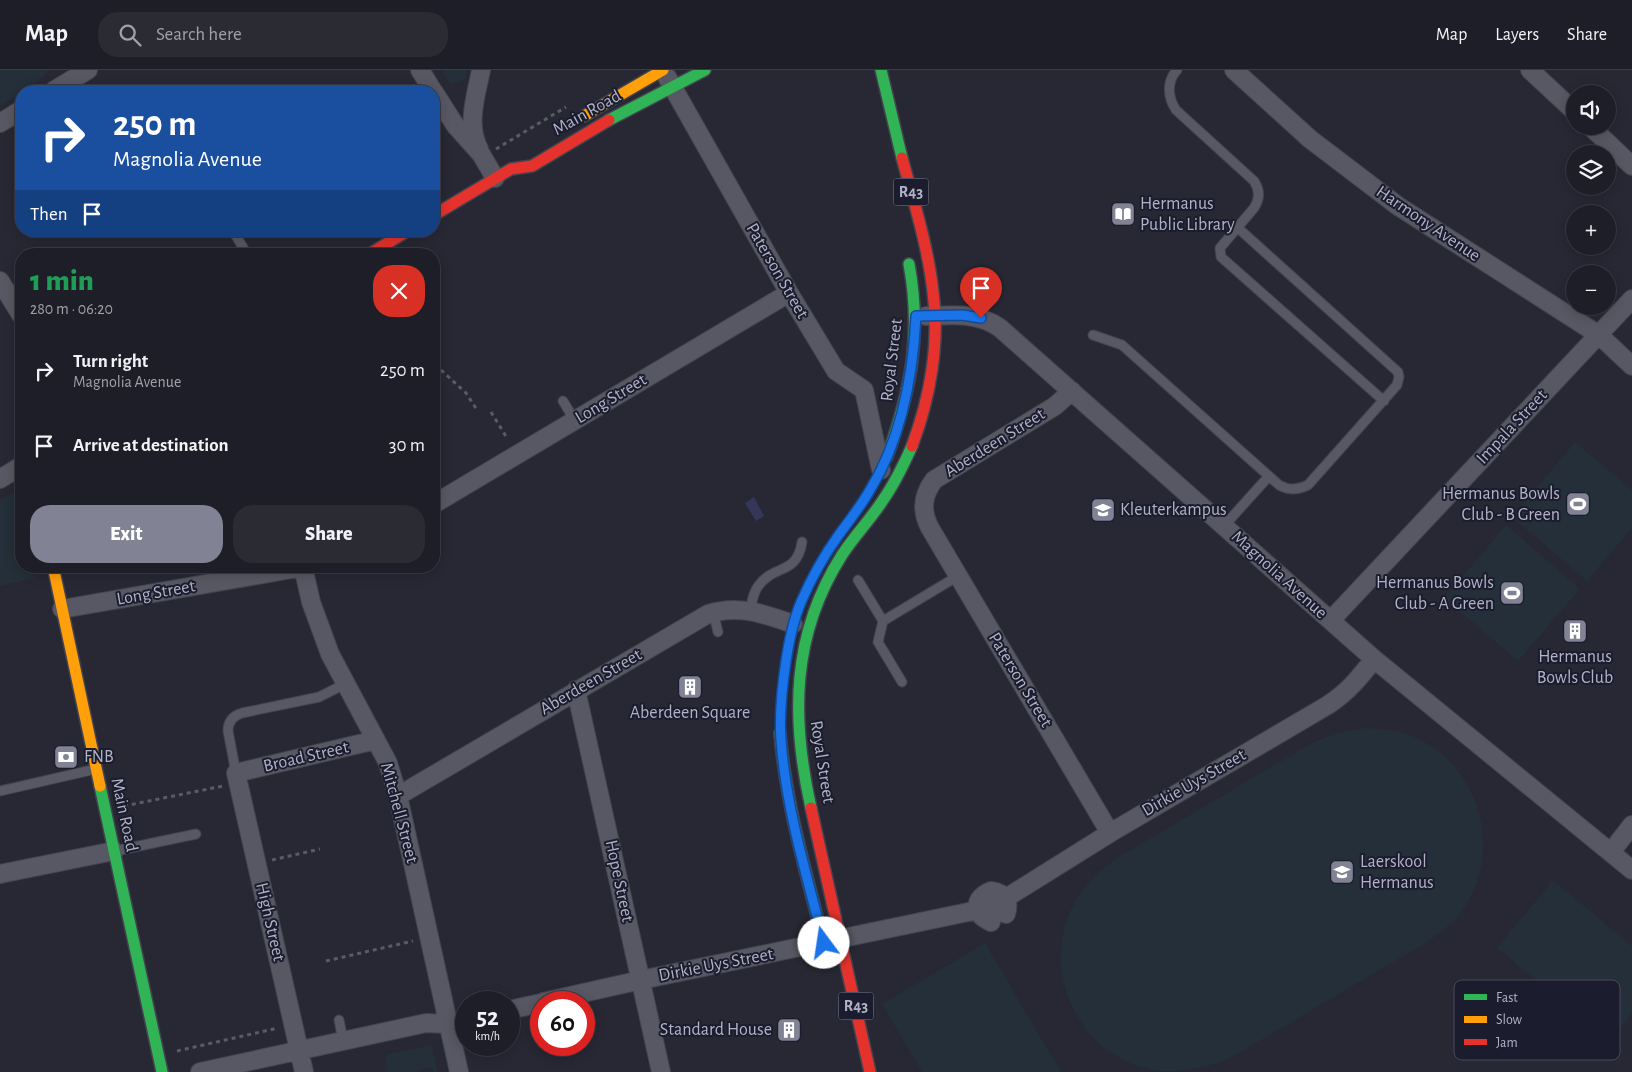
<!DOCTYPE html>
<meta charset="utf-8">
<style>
:root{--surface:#1d1e27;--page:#2a2b33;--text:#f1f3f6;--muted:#a0a2a7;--line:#3b3c44;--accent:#818293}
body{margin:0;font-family:"Alegreya Sans",sans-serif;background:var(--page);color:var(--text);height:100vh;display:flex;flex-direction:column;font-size:19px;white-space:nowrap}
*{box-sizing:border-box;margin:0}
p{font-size:16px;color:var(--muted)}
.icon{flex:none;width:28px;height:28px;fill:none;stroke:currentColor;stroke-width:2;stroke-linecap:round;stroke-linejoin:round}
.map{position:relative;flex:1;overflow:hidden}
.panel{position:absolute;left:15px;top:178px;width:425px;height:325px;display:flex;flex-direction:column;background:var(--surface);border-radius:20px;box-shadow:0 2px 12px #0003,0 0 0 1px var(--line)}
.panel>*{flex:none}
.hud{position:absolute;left:15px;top:15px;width:425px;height:152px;border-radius:20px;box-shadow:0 2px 12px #0003,0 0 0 1px var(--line);background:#1a4fa0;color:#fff;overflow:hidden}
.buttons{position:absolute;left:1566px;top:15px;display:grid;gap:10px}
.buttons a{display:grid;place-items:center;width:50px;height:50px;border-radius:50%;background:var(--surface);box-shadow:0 2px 12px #0003,0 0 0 1px var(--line);font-size:25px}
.speed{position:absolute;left:455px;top:921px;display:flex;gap:10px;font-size:25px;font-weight:700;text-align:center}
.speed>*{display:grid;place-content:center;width:65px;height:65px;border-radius:50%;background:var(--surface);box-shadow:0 2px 12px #0003,0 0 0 1px var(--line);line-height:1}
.speed small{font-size:12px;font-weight:400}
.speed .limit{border:8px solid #d22;background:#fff;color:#111}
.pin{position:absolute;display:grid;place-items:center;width:42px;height:42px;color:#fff;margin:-51px -21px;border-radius:50% 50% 50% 0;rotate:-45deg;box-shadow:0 0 5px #0007}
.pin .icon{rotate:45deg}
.me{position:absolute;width:55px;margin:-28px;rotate:346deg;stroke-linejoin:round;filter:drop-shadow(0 0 4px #0008)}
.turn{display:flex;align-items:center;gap:18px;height:105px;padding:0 15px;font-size:22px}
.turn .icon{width:65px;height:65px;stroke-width:2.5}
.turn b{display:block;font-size:35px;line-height:42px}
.then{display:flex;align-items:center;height:48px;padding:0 15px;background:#0003;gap:10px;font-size:19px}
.round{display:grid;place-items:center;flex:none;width:52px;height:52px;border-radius:20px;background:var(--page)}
.summary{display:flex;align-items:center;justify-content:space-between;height:85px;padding:0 15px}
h1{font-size:30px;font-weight:800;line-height:38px;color:#1e9e55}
.cta{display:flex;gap:10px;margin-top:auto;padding:10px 15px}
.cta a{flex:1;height:58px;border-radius:20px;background:var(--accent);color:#fff;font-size:20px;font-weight:800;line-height:58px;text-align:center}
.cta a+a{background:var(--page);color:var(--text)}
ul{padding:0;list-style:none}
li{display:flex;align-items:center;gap:15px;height:75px;padding:0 15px}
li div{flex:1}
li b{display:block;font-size:19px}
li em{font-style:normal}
header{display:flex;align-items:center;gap:30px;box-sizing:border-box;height:70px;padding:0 25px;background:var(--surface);border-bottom:1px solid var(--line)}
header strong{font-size:24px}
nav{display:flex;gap:28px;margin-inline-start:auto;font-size:18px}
.search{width:350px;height:45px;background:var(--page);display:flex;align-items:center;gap:12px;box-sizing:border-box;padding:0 18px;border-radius:20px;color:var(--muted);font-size:19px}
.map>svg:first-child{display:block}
.green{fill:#242f39}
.water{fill:#34375a}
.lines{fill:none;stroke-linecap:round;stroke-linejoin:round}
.lane-casing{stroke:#42434c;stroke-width:11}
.street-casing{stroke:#42434c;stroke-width:20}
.fast-casing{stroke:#42434e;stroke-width:14}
.slow-casing{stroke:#42434e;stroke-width:14}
.jam-casing{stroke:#42434e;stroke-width:14}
.path{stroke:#595b65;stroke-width:3;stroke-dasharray:4 4;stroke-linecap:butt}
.lane{stroke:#575863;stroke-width:9}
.street{stroke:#575863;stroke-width:18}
.fast{stroke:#30b455;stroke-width:11}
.slow{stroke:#ff9f0a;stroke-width:11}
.jam{stroke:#e5322d;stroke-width:11}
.route-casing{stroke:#114b97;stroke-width:12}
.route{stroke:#1a73e8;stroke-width:9}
.labels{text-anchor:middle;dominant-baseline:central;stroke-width:4;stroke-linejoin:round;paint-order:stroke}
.shield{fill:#1b1d2e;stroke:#848598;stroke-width:1}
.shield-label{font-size:16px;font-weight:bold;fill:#b1b2c6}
.street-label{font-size:18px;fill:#b1b2c6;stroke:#1b1d2e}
.poi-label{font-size:18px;fill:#b1b2c6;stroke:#1b1d2e;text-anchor:start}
.key{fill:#1b1d2e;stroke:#484a5c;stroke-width:1}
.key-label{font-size:14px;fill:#b1b2c6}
</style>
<header>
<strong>Map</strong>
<div class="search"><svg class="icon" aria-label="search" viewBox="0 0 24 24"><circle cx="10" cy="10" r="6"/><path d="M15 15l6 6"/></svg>Search here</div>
<nav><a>Map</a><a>Layers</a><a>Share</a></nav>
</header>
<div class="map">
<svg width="1632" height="1002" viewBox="0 0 1632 1002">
<rect width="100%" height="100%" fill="#272834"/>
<path class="green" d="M 0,0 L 50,0 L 25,21 L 21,21 L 21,24 L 0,36 Z
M 441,0 L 467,0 L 466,9 L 450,14 Z
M 1575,372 L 1632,420 L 1632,458 L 1587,511 L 1512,447 Z
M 15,422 L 21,450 L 21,496 L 31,496 L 34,508 L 0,516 L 0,430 Z
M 1506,455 L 1580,519 L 1518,591 L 1444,528 Z
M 1366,658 C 1379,659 1391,659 1404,663 C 1474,686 1504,769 1468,832 C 1458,849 1443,861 1427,872 L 1232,987 C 1209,998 1184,1002 1158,1001 C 1070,987 1030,882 1088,813 C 1096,803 1107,796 1117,788 L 1312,673 C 1330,665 1346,660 1366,658 Z
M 1553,810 L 1632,876 L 1632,943 L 1610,971 L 1497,878 Z
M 985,873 L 1061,1002 L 922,1002 L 882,934 Z
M 432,975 L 438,1002 L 433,1002 L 432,998 L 420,1000 L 420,1002 L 379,1002 L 387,1001 L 386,988 L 388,984 Z"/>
<path class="water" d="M 754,427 L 764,446 L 756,451 L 745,433 Z"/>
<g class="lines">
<defs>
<path id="lane" d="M 1177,0 C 1166,12 1168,28 1176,40 L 1254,111 C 1260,120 1260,129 1254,138 L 1220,178 L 1221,187 L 1384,331
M 233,161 L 247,184
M 1093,265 L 1122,275 L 1279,415 C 1289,421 1298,420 1308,415 L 1397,315 L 1399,307 L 1398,302 L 1238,158
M 563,331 L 575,351
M 1224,456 L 1269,406
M 858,510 L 883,551
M 750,541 C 752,532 753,522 759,515 C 775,494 797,505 802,472
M 713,542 L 718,562
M 902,612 L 878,572 L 883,551 L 958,506
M 236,703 L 228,661 C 228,652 232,646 242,643 L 319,627 L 345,614
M 0,721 L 96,699
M 115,781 L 196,764
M 339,950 L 343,970"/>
<path id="street" d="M 420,0 L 433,21
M 1234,0 L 1310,69 L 1398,136 L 1599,265 L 1632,296
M 1530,0 L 1575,42
M 667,7 L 789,223 L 836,301 L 864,320 L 881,400
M 53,21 L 88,0
M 434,22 L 455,55 L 481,84 L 495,108
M 0,53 L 21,40
M 1590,56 L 1632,96
M 479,79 C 466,54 476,26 481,0
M 0,211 L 21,245
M 926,246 C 952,245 977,242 1000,258 L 1374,589 L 1632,800
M 1072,321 L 1055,336 L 934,410 C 922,426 921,441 930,458 L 1110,763
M 0,409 L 21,396
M 434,434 L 789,223
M 303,497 L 311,532 L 330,584 L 388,693 L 398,726 L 459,1002
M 62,539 L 309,496
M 1331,550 L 1632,229
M 576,620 L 661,1002
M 398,726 L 708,544 C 738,534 765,544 793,554
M 1611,782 L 1632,755
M 0,804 L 114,781
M 991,821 C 1005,823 1010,831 1006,844 L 993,837 L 991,852 C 973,844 973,829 991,821 Z
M 1006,828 L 1110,763 L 1328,635 C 1348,622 1360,607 1374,589
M 543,932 L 641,910 L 978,840
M 509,940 L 541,933
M 200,1002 L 426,953 L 448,954 L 466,950
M 304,1002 L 236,703 L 376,670"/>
<path id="fast" d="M 881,0 L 902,88
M 609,50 L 705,0
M 887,387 C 911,320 922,265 909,194
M 780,663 C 786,735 806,803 824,873
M 100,716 L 162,1002
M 811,738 C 791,648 791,565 842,485 C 855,465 871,449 883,430 C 895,413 904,394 912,376"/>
<path id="slow" d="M 584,46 L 663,0
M 53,496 L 100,716"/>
<path id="jam" d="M 902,88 C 914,132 928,177 933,222 C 940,273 930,328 912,376
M 434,145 L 511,99 L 532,96 L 609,50
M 370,184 L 407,161
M 811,738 L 870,1002"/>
</defs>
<use href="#lane" class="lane-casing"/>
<use href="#street" class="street-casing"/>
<use href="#fast" class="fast-casing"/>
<use href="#slow" class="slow-casing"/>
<use href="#jam" class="jam-casing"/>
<path class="path" d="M 496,79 L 566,37
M 441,300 L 466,323 L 477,340
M 491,342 L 507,368
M 124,736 L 223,716
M 272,790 L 320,779
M 326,891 L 413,871
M 177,981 L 278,958"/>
<use href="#lane" class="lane"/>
<use href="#street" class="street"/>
<use href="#fast" class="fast"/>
<use href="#slow" class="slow"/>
<use href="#jam" class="jam"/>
</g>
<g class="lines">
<defs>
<path id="route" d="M 824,873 C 807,806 786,739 781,670 C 779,643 782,617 786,591 C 789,571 793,551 801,532 C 811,509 823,487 838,466 C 849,451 861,436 870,420 C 902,368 913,306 916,246 L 962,245 L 981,248"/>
</defs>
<use href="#route" class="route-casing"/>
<use href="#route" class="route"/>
</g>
<defs>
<symbol id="library-square" viewBox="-11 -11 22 22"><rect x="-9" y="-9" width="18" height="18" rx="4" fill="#818293" stroke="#1b1d2e"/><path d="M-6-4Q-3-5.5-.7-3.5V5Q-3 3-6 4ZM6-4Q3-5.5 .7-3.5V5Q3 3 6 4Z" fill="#fff"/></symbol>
<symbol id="stadium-square" viewBox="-11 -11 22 22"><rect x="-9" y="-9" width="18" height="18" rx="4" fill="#818293" stroke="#1b1d2e"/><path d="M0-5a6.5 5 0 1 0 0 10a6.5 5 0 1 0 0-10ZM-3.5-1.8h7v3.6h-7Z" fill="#fff"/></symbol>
<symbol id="school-square" viewBox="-11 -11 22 22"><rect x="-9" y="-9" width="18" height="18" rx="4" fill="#818293" stroke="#1b1d2e"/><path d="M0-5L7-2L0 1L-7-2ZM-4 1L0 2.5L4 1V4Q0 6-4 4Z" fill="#fff"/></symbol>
<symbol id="building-square" viewBox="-11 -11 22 22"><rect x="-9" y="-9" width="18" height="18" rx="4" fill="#818293" stroke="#1b1d2e"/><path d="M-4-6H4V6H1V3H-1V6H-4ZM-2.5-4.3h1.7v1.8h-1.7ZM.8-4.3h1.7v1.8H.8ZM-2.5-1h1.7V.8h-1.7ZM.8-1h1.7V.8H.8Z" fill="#fff"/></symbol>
<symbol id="bank-square" viewBox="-11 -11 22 22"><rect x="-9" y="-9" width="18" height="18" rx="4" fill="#818293" stroke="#1b1d2e"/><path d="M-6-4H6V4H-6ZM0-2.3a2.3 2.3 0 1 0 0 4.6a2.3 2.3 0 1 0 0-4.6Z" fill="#fff"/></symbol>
</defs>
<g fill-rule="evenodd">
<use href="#library-square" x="1109" y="130" width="28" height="28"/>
<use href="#stadium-square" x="1564" y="420" width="28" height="28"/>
<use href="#school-square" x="1089" y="426" width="28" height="28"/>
<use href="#stadium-square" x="1498" y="509" width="28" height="28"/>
<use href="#building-square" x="1561" y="547" width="28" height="28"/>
<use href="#building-square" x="676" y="603" width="28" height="28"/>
<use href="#bank-square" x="52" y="673" width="28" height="28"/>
<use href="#school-square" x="1328" y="788" width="28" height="28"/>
<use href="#building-square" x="775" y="946" width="28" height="28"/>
</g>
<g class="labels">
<g class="shield">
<rect x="893.5" y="108.5" width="35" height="27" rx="4"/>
<rect x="838.5" y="922.5" width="35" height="27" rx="4"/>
</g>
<g class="shield-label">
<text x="911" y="122">R43</text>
<text x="856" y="936">R43</text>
</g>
<g class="street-label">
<text transform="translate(587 43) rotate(-29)">Main Road</text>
<text transform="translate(1428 154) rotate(34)">Harmony Avenue</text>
<text transform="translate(777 201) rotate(60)">Paterson Street</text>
<text transform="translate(892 290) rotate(-83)">Royal Street</text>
<text transform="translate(611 329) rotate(-31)">Long Street</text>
<text transform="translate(1512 357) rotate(-47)">Impala Street</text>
<text transform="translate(995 373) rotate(-32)">Aberdeen Street</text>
<text transform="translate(1279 505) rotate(42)">Magnolia Avenue</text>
<text transform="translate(156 523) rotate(-10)">Long Street</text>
<text transform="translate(1020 610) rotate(59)">Paterson Street</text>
<text transform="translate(591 612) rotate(-30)">Aberdeen Street</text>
<text transform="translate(306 687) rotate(-13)">Broad Street</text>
<text transform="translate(822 692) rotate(81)">Royal Street</text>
<text transform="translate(1194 713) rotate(-30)">Dirkie Uys Street</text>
<text transform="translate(399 743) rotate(75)">Mitchell Street</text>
<text transform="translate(124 745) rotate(78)">Main Road</text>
<text transform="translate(619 811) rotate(78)">Hope Street</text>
<text transform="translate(270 852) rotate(77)">High Street</text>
<text transform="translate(716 895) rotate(-11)">Dirkie Uys Street</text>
</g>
<g class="poi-label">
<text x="1140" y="134">Hermanus<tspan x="1140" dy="21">Public Library</tspan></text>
<text x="1560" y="424" text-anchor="end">Hermanus Bowls<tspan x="1560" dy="21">Club - B Green</tspan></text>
<text x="1120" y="440">Kleuterkampus</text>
<text x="1494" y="513" text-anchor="end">Hermanus Bowls<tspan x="1494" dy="21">Club - A Green</tspan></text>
<text x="1575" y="587" text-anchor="middle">Hermanus<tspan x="1575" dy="21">Bowls Club</tspan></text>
<text x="690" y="643" text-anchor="middle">Aberdeen Square</text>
<text x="84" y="687">FNB</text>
<text x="1360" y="792">Laerskool<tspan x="1360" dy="21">Hermanus</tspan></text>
<text x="772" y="960" text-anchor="end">Standard House</text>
</g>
</g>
<rect x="1454" y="910" width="166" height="80" rx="8" class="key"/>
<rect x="1464" y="924" width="23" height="6" fill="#30b455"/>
<rect x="1464" y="946" width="23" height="7" fill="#ff9f0a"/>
<rect x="1464" y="969" width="23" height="6" fill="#e5322d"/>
<g class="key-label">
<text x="1496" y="932">Fast</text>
<text x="1496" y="954">Slow</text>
<text x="1496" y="977">Jam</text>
</g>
</svg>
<div class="buttons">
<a><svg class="icon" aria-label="sound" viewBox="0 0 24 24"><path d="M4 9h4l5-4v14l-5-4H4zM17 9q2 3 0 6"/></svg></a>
<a><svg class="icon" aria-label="layers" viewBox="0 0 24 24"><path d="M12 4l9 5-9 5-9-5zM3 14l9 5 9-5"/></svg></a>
<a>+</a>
<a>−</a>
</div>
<div class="speed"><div>52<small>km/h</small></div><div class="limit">60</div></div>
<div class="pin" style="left:981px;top:248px;background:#d93025"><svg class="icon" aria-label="arrive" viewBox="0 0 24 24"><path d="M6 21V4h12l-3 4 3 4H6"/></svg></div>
<svg class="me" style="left:824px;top:873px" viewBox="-20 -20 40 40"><circle r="19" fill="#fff"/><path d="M0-13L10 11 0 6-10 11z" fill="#1a73e8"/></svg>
<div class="hud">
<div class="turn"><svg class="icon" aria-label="right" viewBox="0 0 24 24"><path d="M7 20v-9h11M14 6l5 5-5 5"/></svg><div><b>250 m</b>Magnolia Avenue</div></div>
<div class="then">Then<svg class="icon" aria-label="arrive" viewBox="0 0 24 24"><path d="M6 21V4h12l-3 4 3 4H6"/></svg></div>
</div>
<section class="panel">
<div class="summary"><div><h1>1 min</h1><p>280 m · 06:20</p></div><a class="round" style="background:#d93025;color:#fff"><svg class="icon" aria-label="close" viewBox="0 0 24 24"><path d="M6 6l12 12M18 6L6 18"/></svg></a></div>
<ul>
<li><svg class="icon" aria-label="right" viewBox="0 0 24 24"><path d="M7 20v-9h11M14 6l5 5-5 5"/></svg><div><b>Turn right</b><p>Magnolia Avenue</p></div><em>250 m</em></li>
<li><svg class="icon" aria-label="arrive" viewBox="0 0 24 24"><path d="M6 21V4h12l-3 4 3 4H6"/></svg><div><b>Arrive at destination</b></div><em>30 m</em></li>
</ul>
<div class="cta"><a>Exit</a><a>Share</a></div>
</section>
</div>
